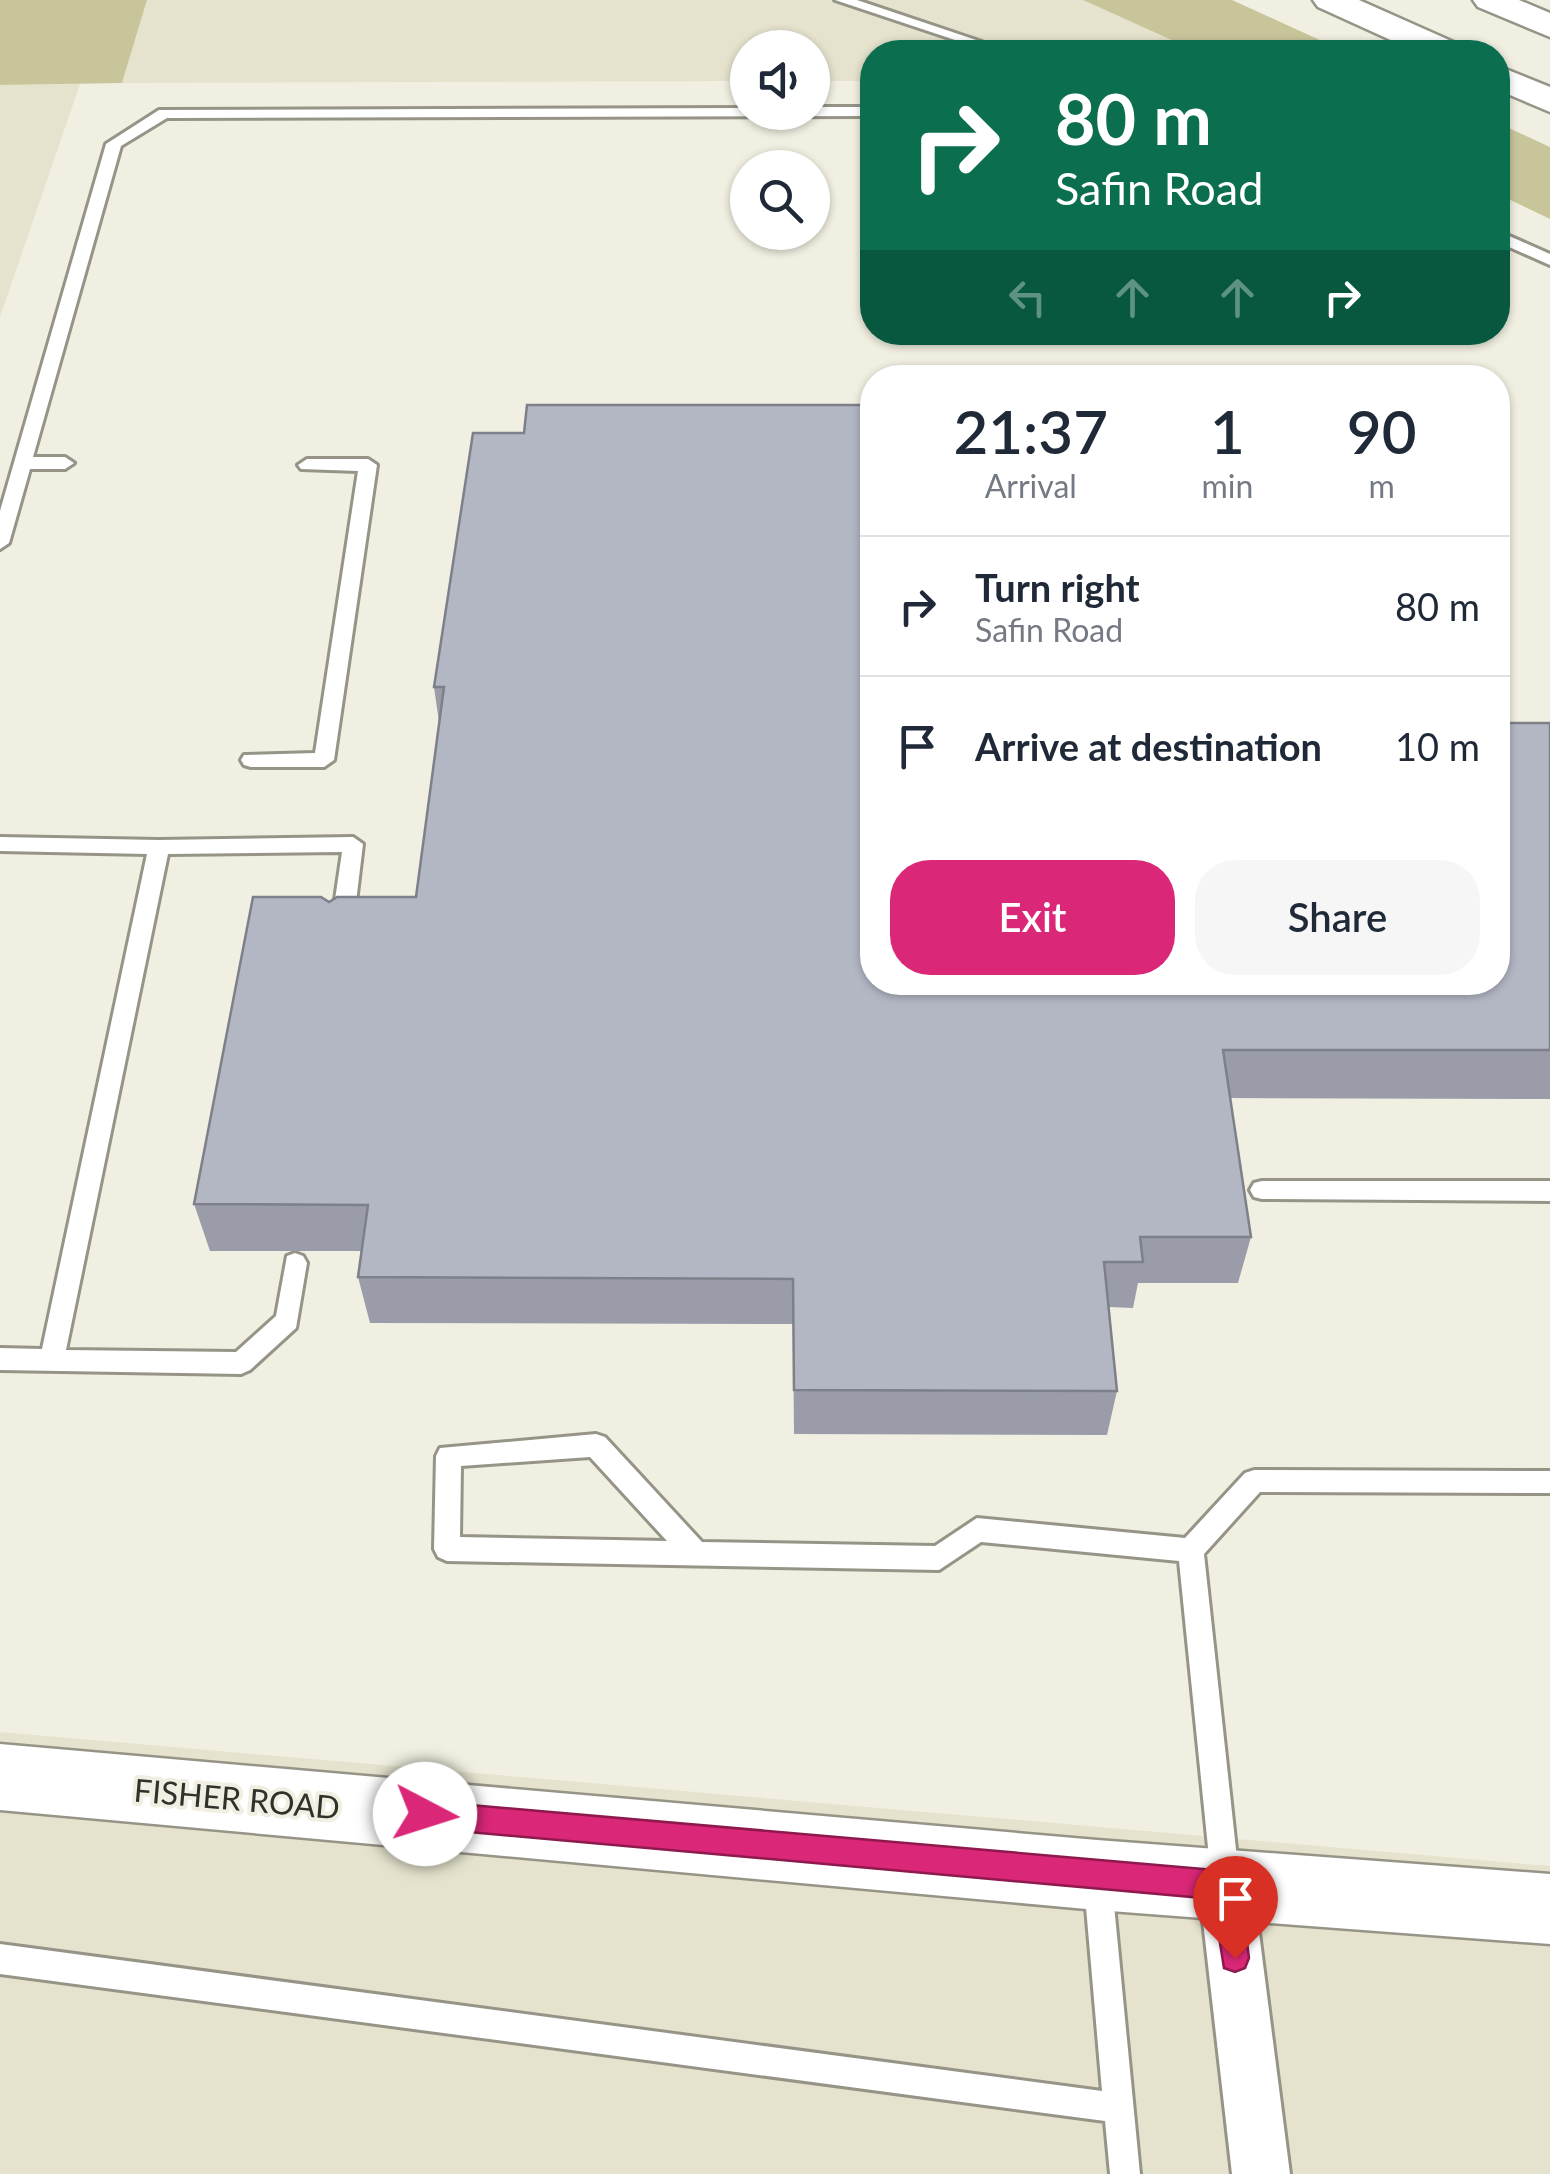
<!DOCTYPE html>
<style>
:root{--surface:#fff;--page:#f6f6f7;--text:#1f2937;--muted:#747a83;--line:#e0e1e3;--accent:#db2777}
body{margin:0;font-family:Lato,sans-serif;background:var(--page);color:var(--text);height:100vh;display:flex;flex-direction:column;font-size:38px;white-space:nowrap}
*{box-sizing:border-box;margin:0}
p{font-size:32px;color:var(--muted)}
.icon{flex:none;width:55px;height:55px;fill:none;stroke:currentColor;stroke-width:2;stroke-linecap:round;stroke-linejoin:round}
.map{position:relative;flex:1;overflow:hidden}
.drawer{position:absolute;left:860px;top:365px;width:650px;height:630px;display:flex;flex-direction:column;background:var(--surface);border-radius:40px;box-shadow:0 2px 8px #0004}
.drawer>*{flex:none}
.hud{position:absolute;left:860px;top:40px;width:650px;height:305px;border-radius:40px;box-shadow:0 2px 8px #0004;background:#0b6e4f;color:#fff;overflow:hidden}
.tools{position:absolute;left:730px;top:30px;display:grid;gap:20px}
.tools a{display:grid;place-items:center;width:100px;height:100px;border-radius:50%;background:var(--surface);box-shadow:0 2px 8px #0004;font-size:50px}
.pin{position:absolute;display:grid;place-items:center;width:85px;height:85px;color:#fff;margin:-102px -42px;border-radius:50% 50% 50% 0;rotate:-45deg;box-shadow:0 0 10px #0007}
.pin .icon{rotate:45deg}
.me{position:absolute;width:110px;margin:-55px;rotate:95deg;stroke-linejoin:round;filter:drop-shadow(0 0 8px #0008)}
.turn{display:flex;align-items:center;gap:35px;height:210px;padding:0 30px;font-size:45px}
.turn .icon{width:130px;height:130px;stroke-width:2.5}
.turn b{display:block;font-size:70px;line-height:85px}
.lanes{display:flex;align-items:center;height:95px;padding:0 30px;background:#0003;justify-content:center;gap:50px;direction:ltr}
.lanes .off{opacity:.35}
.eta{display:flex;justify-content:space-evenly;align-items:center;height:170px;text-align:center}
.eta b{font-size:60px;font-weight:600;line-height:70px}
.primary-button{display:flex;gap:20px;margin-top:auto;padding:20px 30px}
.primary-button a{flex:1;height:115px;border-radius:40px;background:var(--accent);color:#fff;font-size:40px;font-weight:600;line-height:115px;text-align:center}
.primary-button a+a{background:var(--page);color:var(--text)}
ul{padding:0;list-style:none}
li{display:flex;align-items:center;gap:30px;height:140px;padding:0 30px;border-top:2px solid var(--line)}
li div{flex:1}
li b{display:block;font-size:38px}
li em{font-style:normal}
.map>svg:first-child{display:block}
.built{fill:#e5e3cd}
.green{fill:#c9c59b}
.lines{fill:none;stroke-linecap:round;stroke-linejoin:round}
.lane-casing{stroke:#969487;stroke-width:6}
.street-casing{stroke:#969487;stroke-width:6}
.secondary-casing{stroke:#969487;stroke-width:5}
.highway-casing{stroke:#969487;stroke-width:5}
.lane{fill:#fff;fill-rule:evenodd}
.street{fill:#fff;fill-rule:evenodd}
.secondary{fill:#fff;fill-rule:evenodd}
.highway{fill:#fff;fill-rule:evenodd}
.wall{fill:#9a9da9}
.building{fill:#b3b7c4;stroke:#7d8089;stroke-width:2.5}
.route{fill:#db2777;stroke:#8e194d;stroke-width:2.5}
.labels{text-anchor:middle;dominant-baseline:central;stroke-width:8;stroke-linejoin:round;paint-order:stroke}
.near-street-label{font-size:32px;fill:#31312b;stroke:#f0efe1}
</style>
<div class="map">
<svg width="1550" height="2174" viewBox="0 0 1550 2174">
<rect width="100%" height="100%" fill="#f0efe1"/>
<path class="built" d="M 147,0 L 1083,0 L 1198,52 L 872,52 L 872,81 L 813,81 L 812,48 L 748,48 L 747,81 L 122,83 Z
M 80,84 L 0,317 L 0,85 Z
M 0,1732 L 1550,1866 L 1550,2174 L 0,2174 Z"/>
<path class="green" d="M 0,0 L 147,0 L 122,83 L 0,85 Z
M 1083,0 L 1232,0 L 1346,52 L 1198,52 Z
M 1498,123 L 1550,147 L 1550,219 L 1498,194 Z"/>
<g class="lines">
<defs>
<path id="lane" d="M 835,0 L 857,0 L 982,42 L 970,45 Z
M 812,107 L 872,107 L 872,116 L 167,118 L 121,146 L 33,457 L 65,457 L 74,463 L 65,469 L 30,469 L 9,543 L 0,549 L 0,511 L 106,144 L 159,110 L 748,108 L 748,112 L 812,112 Z
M 1498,231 L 1550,254 L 1550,265 L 1498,242 Z
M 307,459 L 368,459 L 377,465 L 334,760 L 324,767 L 251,767 L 244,765 L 241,760 L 244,755 L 315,753 L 358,471 L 301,469 L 298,465 Z
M 0,837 L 159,840 L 353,837 L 363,844 L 353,927 L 342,935 L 331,927 L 342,852 L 168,854 L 66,1350 L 236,1352 L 276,1316 L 287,1256 L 295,1253 L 303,1256 L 307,1263 L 296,1328 L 250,1370 L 241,1374 L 0,1370 L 0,1348 L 42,1349 L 147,854 L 0,851 Z
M 1262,1181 L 1550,1181 L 1550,1201 L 1262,1199 L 1254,1197 L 1250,1190 L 1254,1183 Z
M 596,1434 L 605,1437 L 702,1542 L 935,1546 L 977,1518 L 1185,1538 L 1245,1473 L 1254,1470 L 1550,1471 L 1550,1493 L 1260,1492 L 1204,1554 L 1239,1877 L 1235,1887 L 1225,1891 L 1215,1887 L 1211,1877 L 1179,1561 L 981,1542 L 939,1570 L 447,1561 L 438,1557 L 434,1549 L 436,1456 L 440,1448 ZM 590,1457 L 667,1541 L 460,1537 L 461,1466 Z
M 1098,1870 L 1108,1874 L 1112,1884 L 1140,2174 L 1110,2174 L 1105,2121 L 0,1974 L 0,1944 L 1102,2091 L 1084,1884 L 1088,1874 Z"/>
<path id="street" d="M 1226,1859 L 1245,1867 L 1253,1886 L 1290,2174 L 1232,2174 L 1199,1886 L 1207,1867 Z"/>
<path id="secondary" d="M 0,1744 L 1097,1840 L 1550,1874 L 1550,1944 L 1097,1910 L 0,1810 Z"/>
<path id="highway" d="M 1313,0 L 1359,0 L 1458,44 L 1463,52 L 1417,52 L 1318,7 Z
M 1473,0 L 1519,0 L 1550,13 L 1550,37 L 1478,7 Z
M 1498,66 L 1550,87 L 1550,112 L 1498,90 Z"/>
</defs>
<use href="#lane" class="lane-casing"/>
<use href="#street" class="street-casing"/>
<use href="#secondary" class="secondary-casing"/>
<use href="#highway" class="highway-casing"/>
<use href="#lane" class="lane"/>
<use href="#street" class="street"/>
<use href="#secondary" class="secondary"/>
<use href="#highway" class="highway"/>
</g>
<path class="wall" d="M 473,433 L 872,982 L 1550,723 L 1550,1099 L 1230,1098 L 1251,1237 L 1238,1283 L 1138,1283 L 1133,1308 L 1109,1307 L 1117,1391 L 1107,1435 L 794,1434 L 793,1324 L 370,1323 L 358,1277 L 361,1251 L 210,1251 L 194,1204 L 329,902 L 416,897 L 439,722 L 434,687 Z"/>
<path class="building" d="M 527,405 L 872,405 L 872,982 L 1498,982 L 1498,723 L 1550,723 L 1550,1050 L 1223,1050 L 1251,1237 L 1140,1237 L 1143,1262 L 1104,1262 L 1117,1391 L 794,1390 L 793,1279 L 358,1277 L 368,1205 L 194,1204 L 253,897 L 321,897 L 329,902 L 337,897 L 416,897 L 444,687 L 434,687 L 473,433 L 524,433 Z"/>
<path class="route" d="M 425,1801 L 1226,1871 L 1236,1876 L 1240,1886 L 1249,1958 L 1245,1968 L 1235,1972 L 1224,1968 L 1213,1899 L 425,1828 L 415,1824 L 411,1814 L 415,1805 Z"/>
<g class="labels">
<g class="near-street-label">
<text transform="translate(237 1798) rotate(5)">FISHER ROAD</text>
</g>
</g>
</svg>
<div class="tools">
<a><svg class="icon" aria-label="sound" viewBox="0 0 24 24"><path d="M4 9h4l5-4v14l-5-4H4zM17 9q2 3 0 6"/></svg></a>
<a><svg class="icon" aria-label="search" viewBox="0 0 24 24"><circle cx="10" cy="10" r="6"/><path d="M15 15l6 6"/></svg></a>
</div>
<div class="pin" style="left:1235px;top:1958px;background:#d93025"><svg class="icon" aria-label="arrive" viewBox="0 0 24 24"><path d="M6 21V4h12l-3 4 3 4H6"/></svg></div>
<svg class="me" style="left:425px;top:1814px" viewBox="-20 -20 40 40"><circle r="19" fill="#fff"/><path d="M0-13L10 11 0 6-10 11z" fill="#db2777"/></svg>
<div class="hud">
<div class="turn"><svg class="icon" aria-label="right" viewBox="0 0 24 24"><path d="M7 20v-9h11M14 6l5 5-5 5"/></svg><div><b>80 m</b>Safin Road</div></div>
<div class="lanes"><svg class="icon off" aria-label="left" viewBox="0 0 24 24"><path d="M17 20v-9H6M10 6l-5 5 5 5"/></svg><svg class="icon off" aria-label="ahead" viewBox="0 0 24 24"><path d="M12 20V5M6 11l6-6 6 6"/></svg><svg class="icon off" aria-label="ahead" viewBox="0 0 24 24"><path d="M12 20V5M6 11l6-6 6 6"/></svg><svg class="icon" aria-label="right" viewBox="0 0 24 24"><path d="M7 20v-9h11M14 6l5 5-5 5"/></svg></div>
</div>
<section class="drawer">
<div class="eta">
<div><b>21:37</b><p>Arrival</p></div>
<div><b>1</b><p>min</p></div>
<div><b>90</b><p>m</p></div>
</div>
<ul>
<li><svg class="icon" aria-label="right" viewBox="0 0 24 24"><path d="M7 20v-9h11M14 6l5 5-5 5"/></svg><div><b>Turn right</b><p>Safin Road</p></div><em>80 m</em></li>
<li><svg class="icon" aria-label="arrive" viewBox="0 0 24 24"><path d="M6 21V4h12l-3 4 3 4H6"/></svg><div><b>Arrive at destination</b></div><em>10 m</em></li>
</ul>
<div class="primary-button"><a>Exit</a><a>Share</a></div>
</section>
</div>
